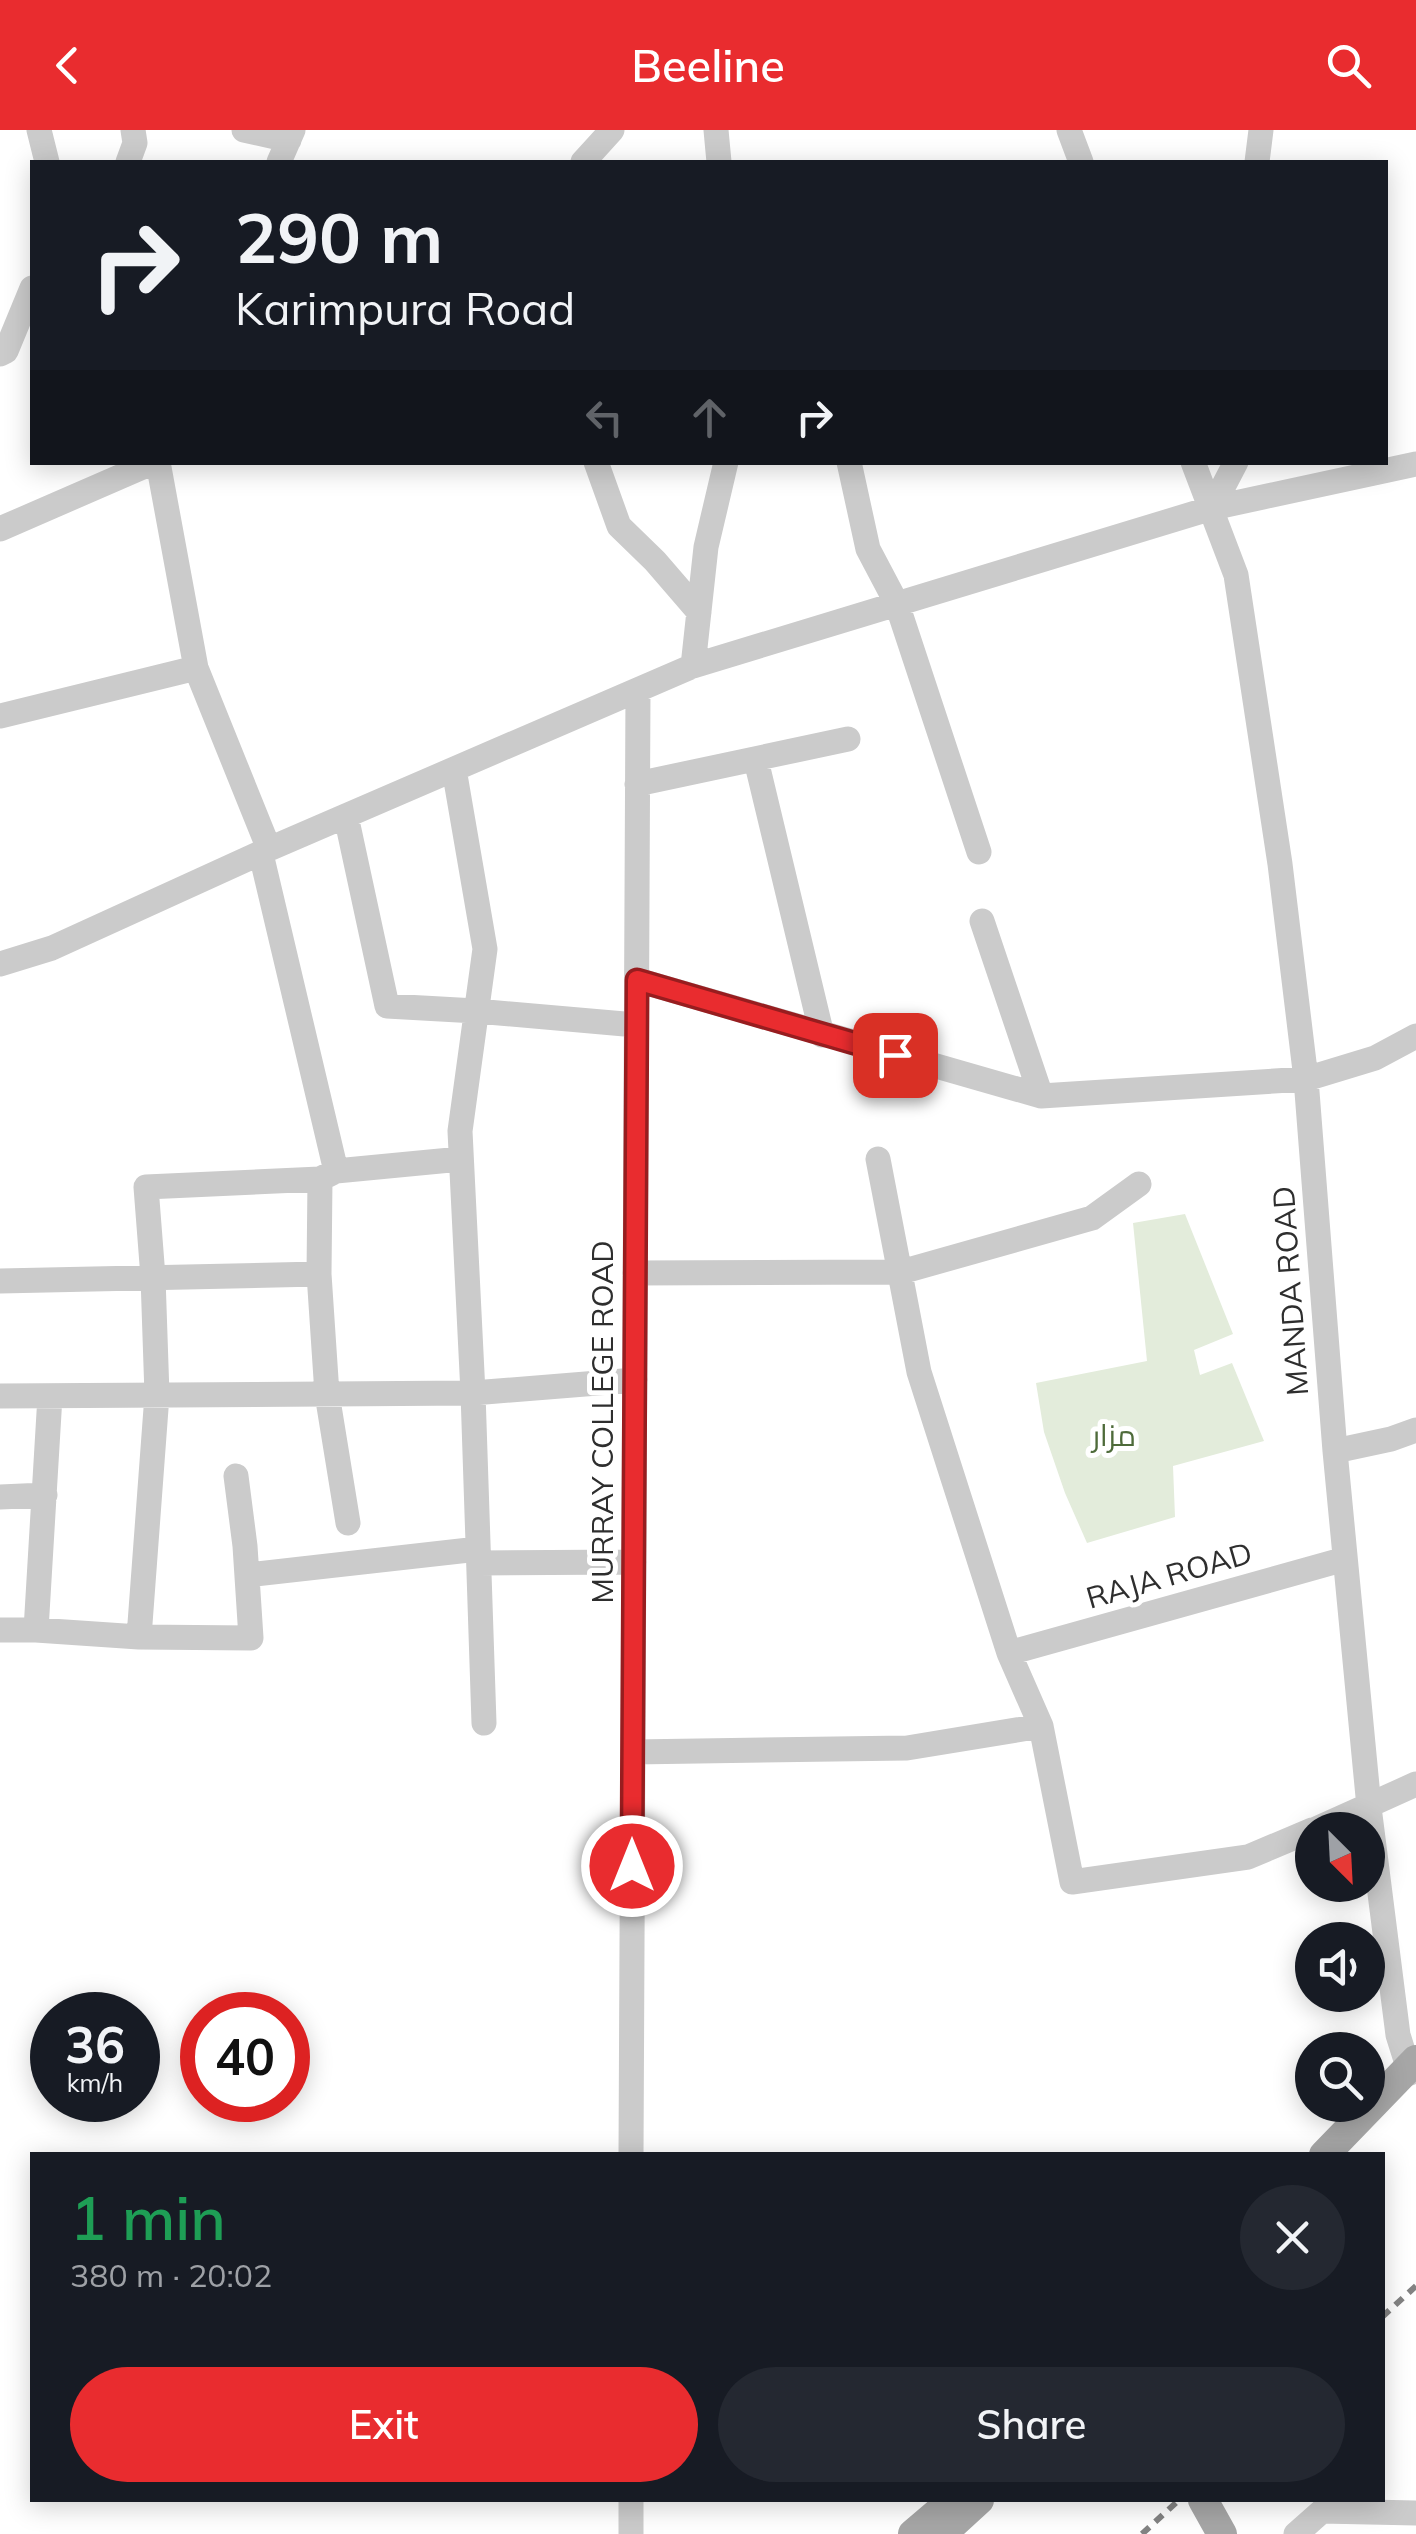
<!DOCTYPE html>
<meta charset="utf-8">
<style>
:root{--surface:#171b24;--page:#242831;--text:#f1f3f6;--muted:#9ea1a6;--accent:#e92c2f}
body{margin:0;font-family:Mulish,Cairo,sans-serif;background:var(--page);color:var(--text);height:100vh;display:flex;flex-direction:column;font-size:38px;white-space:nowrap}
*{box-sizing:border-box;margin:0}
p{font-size:32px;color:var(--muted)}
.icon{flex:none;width:55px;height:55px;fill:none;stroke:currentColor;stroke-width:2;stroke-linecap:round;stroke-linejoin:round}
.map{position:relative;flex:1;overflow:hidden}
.side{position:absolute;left:30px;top:2022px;width:1355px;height:350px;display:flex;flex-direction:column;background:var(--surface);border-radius:0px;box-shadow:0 5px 25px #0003}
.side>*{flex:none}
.guide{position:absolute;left:30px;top:30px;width:1358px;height:305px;border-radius:0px;box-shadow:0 5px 25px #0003;background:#171b24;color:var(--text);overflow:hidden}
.needle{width:65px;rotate:156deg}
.buttons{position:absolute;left:1295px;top:1682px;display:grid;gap:20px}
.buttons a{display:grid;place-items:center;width:90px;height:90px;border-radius:50%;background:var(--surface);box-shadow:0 5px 25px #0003;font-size:50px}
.speed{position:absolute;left:30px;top:1862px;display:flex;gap:20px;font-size:50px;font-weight:700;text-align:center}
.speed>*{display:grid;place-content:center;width:130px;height:130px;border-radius:50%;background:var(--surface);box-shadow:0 5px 25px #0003;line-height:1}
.speed small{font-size:25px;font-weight:400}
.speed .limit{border:15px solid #d22;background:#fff;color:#111}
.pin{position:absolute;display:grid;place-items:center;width:85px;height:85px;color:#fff;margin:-42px;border-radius:20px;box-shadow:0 5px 15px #0006}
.me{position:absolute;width:110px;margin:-55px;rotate:0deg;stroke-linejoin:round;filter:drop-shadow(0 0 8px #0008)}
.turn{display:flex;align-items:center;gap:35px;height:210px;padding:0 40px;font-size:45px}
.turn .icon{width:130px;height:130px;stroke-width:2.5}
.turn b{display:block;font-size:70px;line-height:85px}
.lanes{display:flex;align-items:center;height:95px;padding:0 40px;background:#0003;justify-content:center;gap:50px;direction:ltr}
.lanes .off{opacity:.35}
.round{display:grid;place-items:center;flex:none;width:105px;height:105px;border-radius:52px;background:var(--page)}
.headline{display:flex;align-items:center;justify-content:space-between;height:170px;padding:0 40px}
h1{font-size:60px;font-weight:600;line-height:75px;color:#1e9e55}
.action{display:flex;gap:20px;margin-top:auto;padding:20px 40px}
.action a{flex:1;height:115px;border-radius:60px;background:var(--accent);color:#fff;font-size:40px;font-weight:600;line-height:115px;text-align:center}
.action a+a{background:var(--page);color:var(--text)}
header{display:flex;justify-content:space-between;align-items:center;height:130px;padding:0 40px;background:var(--accent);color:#fff;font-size:45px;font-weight:600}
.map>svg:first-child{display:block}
.green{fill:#e3ecdb}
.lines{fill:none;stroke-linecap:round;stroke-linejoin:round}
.minor{stroke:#cbcbcb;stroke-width:25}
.major{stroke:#a6a6a6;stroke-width:30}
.rail{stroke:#838383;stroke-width:6;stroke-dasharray:10 8;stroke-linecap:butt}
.route-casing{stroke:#971d1f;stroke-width:25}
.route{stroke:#e92c2f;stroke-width:18}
.labels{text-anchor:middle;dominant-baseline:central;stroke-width:10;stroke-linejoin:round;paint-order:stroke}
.street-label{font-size:30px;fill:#2e2e2e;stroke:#fff}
.park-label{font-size:30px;fill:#4e6b3a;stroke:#fff}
</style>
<header><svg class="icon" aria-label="back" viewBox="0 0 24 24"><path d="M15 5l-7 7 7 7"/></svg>Beeline<svg class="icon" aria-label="search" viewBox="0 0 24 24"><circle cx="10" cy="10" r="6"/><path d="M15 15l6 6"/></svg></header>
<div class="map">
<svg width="1416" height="2404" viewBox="0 0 1416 2404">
<rect width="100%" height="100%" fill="#fff"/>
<path class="green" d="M 1185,1084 L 1233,1204 L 1194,1220 L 1200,1245 L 1232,1233 L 1264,1311 L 1173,1336 L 1175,1387 L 1087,1413 L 1065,1363 L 1044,1302 L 1036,1253 L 1147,1231 L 1133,1093 Z"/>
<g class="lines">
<path class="minor" d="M 39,0 L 47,32
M 244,0 L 289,10
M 716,0 L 719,32
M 1069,0 L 1081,32
M 128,32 L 135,13 L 133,0
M 279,32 L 293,0
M 583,32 L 612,0
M 1257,32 L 1261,0
M 0,224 L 6,221 L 32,158
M 158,332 L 196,538 L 269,719
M 596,332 L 619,396 L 655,431 L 699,482
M 849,332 L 868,419 L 897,474 L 979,722
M 1193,332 L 1236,445 L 1280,734 L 1306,949 L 1335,1321 L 1369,1677 L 1398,1905 L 1410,1943
M 1212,378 L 1236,332
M 0,399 L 154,332
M 693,536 L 706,417 L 726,332
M 0,586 L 196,538
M 756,630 L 822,905
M 454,639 L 485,819 L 460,1001 L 473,1263 L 484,1593
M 637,654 L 848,609
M 346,686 L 387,876 L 476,881 L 636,895
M 261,724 L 336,1041
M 982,791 L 1041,966
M 0,834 L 52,818 L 269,719 L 693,536 L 1212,378 L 1416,334
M 637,850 L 1041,966 L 1306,949 L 1375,928 L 1416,906
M 878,1029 L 919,1242 L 1009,1523 L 1041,1596 L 1072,1752 L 1248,1727 L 1312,1700
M 320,1049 L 319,1144 L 327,1264 L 348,1393
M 635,1143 L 901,1142 L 1092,1088 L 1139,1054
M 0,1151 L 319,1144
M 0,1266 L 473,1263 L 635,1250
M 1335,1321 L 1391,1309 L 1416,1300
M 0,1367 L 45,1365
M 479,1433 L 634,1432
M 247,1445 L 478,1419
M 0,1500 L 36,1500 L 139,1507 L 251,1508 L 245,1416 L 236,1346
M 36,1500 L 50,1266
M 139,1507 L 157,1265 L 153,1147 L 146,1057 L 320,1049 L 336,1041 L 461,1029
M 1009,1523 L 1345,1429
M 633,1622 L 907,1618 L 1041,1596
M 1314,1700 L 1416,1654
M 631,2025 L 638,560
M 631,2404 L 631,2370
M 1296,2404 L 1322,2381 L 1416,2383"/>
<path class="major" d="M 1324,2025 L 1416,1930
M 1203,2370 L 1222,2404
M 944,2402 L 979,2370
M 913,2404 L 953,2370"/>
<path class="rail" d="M 1382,2187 L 1416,2156
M 1142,2404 L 1179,2370"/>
</g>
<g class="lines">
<defs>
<path id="route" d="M 632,1736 L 637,850 L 895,925"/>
</defs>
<use href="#route" class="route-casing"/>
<use href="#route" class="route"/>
</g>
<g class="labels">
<g class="street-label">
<text transform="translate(1290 1161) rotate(-94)">MANDA ROAD</text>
<text transform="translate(602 1292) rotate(-90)">MURRAY COLLEGE ROAD</text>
<text transform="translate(1169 1445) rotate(-16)">RAJA ROAD</text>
</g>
<g class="park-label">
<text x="1114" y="1305">مزار</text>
</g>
</g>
</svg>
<div class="buttons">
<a><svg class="needle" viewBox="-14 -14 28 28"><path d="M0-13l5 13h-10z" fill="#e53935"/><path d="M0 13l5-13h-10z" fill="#9ea1a6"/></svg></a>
<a><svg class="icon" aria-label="sound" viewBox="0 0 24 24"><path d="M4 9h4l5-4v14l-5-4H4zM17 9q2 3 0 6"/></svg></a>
<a><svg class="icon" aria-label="search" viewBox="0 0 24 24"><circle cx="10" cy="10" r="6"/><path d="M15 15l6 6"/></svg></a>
</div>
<div class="speed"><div>36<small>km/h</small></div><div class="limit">40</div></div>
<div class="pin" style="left:895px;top:925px;background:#d93025"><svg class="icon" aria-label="arrive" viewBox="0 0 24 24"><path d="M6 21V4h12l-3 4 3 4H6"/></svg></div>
<svg class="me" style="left:632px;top:1736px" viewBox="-20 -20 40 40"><circle r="17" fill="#e92c2f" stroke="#fff" stroke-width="3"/><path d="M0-11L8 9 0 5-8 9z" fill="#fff"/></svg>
<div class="guide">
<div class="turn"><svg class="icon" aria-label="right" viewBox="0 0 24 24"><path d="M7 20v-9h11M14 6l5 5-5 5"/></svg><div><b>290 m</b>Karimpura Road</div></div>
<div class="lanes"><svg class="icon off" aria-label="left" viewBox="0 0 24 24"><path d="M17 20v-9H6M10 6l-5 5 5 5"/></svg><svg class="icon off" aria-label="ahead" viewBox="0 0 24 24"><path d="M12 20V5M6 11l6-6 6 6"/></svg><svg class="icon" aria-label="right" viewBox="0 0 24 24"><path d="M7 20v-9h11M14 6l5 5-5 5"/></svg></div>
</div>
<section class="side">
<div class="headline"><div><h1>1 min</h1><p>380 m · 20:02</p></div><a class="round"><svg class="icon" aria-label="close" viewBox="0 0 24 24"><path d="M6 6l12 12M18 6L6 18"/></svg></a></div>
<div class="action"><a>Exit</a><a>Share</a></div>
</section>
</div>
